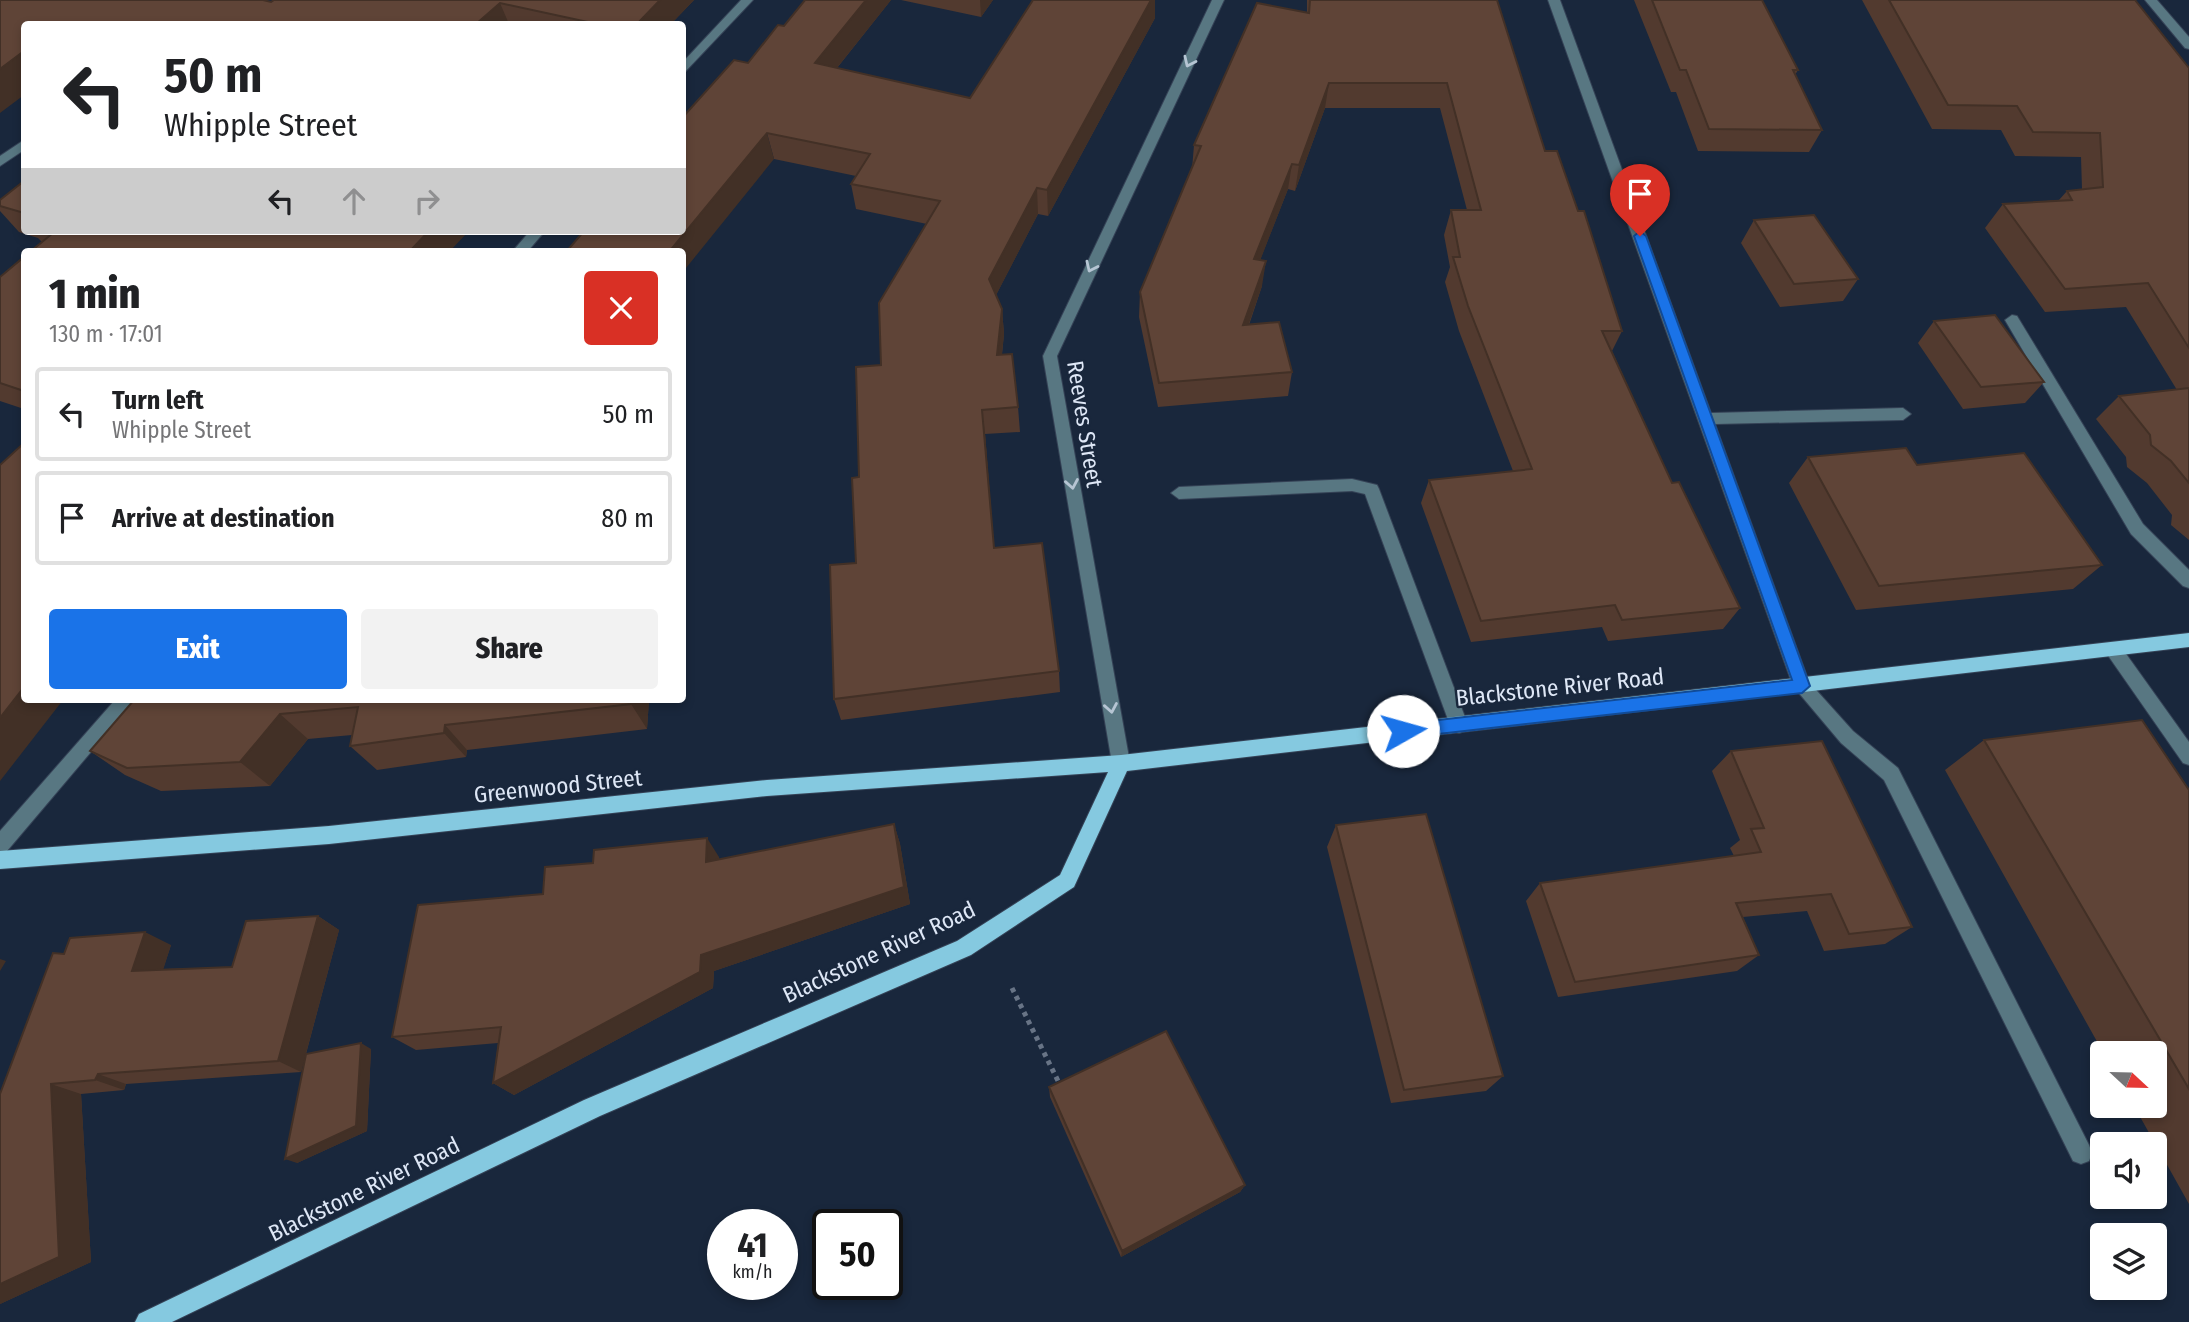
<!DOCTYPE html>
<meta charset="utf-8">
<style>
:root{--surface:#fff;--page:#f2f2f2;--text:#202124;--muted:#757577;--line:#e0e0e0;--accent:#1a73e8}
body{margin:0;font-family:"Fira Sans Condensed",sans-serif;background:var(--page);color:var(--text);height:100vh;display:flex;flex-direction:column;font-size:26px;white-space:nowrap}
*{box-sizing:border-box;margin:0}
p{font-size:23px;color:var(--muted)}
.icon{flex:none;width:38px;height:38px;fill:none;stroke:currentColor;stroke-width:2;stroke-linecap:round;stroke-linejoin:round}
.map{position:relative;flex:1;overflow:hidden}
.drawer{position:absolute;left:21px;top:248px;width:665px;height:455px;display:flex;flex-direction:column;background:var(--surface);border-radius:7px;box-shadow:0 4px 10px #0003}
.drawer>*{flex:none}
.guide{position:absolute;left:21px;top:21px;width:665px;height:214px;border-radius:7px;box-shadow:0 4px 10px #0003;background:#fff;color:var(--text);overflow:hidden}
.needle{width:46px;rotate:112deg}
.buttons{position:absolute;left:2090px;top:1041px;display:grid;gap:14px}
.buttons a{display:grid;place-items:center;width:77px;height:77px;border-radius:7px;background:var(--surface);box-shadow:0 4px 10px #0003;font-size:35px}
.speed{position:absolute;left:707px;top:1209px;display:flex;gap:14px;font-size:35px;font-weight:700;text-align:center}
.speed>*{display:grid;place-content:center;width:91px;height:91px;border-radius:50%;background:var(--surface);box-shadow:0 4px 10px #0003;line-height:1}
.speed small{font-size:18px;font-weight:400}
.speed .limit{border:4px solid #111;border-radius:10px;background:#fff;color:#111}
.pin{position:absolute;display:grid;place-items:center;width:60px;height:60px;color:#fff;margin:-72px -30px;border-radius:50% 50% 50% 0;rotate:-45deg;box-shadow:0 0 7px #0007}
.pin .icon{rotate:45deg}
.me{position:absolute;width:77px;margin:-38px;rotate:83deg;stroke-linejoin:round;filter:drop-shadow(0 0 5px #0008)}
.turn{display:flex;align-items:center;gap:24px;height:147px;padding:0 28px;font-size:32px}
.turn .icon{width:91px;height:91px;stroke-width:2.5}
.turn b{display:block;font-size:49px;line-height:60px}
.lanes{display:flex;align-items:center;height:66px;padding:0 28px;background:#0003;justify-content:center;gap:35px;direction:ltr}
.lanes .off{opacity:.35}
.round{display:grid;place-items:center;flex:none;width:74px;height:74px;border-radius:7px;background:var(--page)}
.headline{display:flex;align-items:center;justify-content:space-between;height:119px;padding:0 28px}
h1{font-size:42px;font-weight:800;line-height:52px}
.action{display:flex;gap:14px;margin-top:auto;padding:14px 28px}
.action a{flex:1;height:80px;border-radius:7px;background:var(--accent);color:#fff;font-size:28px;font-weight:800;line-height:80px;text-align:center}
.action a+a{background:var(--page);color:var(--text)}
ul{padding:0;list-style:none}
li{display:flex;align-items:center;gap:21px;height:94px;margin:0 14px 10px;padding:0 14px;border:4px solid var(--line);border-radius:7px}
li div{flex:1}
li b{display:block;font-size:26px}
li em{font-style:normal}
.map>svg:first-child{display:block}
.lines{fill:none;stroke-linecap:round;stroke-linejoin:round}
.minor-casing{stroke:#354256;stroke-width:2}
.major-casing{stroke:#354256;stroke-width:2}
.path{stroke:#687486;stroke-width:5;stroke-dasharray:4.5 4.5;stroke-linecap:butt}
.minor{fill:#587782;fill-rule:evenodd}
.major{fill:#85c9e0;fill-rule:evenodd}
.wall{fill:#523a2f}
.shaded-wall{fill:#423026}
.building{fill:#5f4437;stroke:#423026;stroke-width:2}
.oneway{stroke:#b6c5d3}
.route{fill:#1a73e8;stroke:#114b97;stroke-width:2}
.labels{text-anchor:middle;dominant-baseline:central;stroke-width:5;stroke-linejoin:round;paint-order:stroke}
.street-label{font-size:23px;fill:#dee7f6;stroke:#19273c}
</style>
<div class="map">
<svg width="2189" height="1322" viewBox="0 0 2189 1322">
<rect width="100%" height="100%" fill="#19273c"/>
<g class="lines">
<defs>
<path id="minor" d="M 741,0 L 753,0 L 682,75 L 682,63 Z
M 1212,0 L 1224,0 L 1057,356 L 1130,763 L 1128,769 L 1121,771 L 1114,769 L 1112,763 L 1043,356 Z
M 1548,0 L 1560,0 L 1711,413 L 1903,408 L 1911,414 L 1903,420 L 1715,424 L 1809,682 L 1853,731 L 1898,768 L 2089,1145 L 2092,1153 L 2089,1161 L 2081,1164 L 2073,1161 L 1884,780 L 1841,743 L 1793,686 Z
M 2145,0 L 2157,0 L 2189,37 L 2189,49 L 2185,48 Z
M 24,140 L 24,150 L 0,166 L 0,156 Z
M 530,231 L 545,231 L 527,252 L 512,252 Z
M 2012,315 L 2017,316 L 2143,524 L 2189,570 L 2189,588 L 2183,586 L 2131,534 L 2005,320 Z
M 1352,479 L 1377,485 L 1379,489 L 1468,725 L 1465,731 L 1459,733 L 1453,731 L 1450,725 L 1365,494 L 1352,491 L 1179,499 L 1171,493 L 1179,487 Z
M 2113,642 L 2119,644 L 2189,742 L 2189,765 L 2183,763 L 2107,654 L 2104,649 L 2107,644 Z
M 115,700 L 135,700 L 7,851 L 0,854 L 0,831 Z"/>
<path id="major" d="M 2189,633 L 2189,647 L 1127,771 L 1074,887 L 971,955 L 600,1116 L 172,1322 L 135,1322 L 139,1314 L 584,1100 L 957,941 L 1060,875 L 1108,772 L 767,796 L 329,844 L 0,869 L 0,851 L 329,826 L 767,780 L 1121,755 Z"/>
</defs>
<use href="#minor" class="minor-casing"/>
<use href="#major" class="major-casing"/>
<path class="path" d="M 1012,988 L 1061,1087"/>
<use href="#minor" class="minor"/>
<use href="#major" class="major"/>
</g>
<path class="wall" d="M 0,0 L 271,2 L 274,0 L 694,0 L 671,24 L 24,24 Z
M 891,0 L 837,68 L 970,98 L 1151,0 L 1155,0 L 1155,18 L 1048,216 L 1038,214 L 996,295 L 1002,309 L 1004,334 L 1002,355 L 1018,407 L 1020,432 L 985,434 L 994,548 L 1059,671 L 1060,692 L 841,720 L 834,699 L 856,563 L 859,477 L 881,365 L 927,224 L 856,209 L 851,184 L 856,176 L 774,159 L 748,63 L 784,26 Z
M 901,0 L 993,0 L 981,17 Z
M 1307,0 L 1497,0 L 1545,151 L 1578,211 L 1622,331 L 1612,351 L 1672,483 L 1740,608 L 1723,629 L 1608,641 L 1602,627 L 1471,642 L 1421,503 L 1429,480 L 1513,471 L 1459,331 L 1445,282 L 1450,267 L 1444,235 L 1451,210 L 1467,210 L 1440,108 L 1325,108 L 1295,191 L 1288,189 L 1260,260 L 1262,286 L 1249,325 L 1292,372 L 1288,396 L 1158,407 L 1139,317 L 1140,292 L 1192,169 L 1194,145 L 1307,12 Z
M 1634,0 L 1762,0 L 1798,70 L 1795,75 L 1822,130 L 1809,152 L 1698,151 L 1676,92 L 1671,92 Z
M 1862,0 L 2135,0 L 2189,68 L 2189,540 L 2171,525 L 2172,515 L 2147,483 L 2127,467 L 2126,457 L 2096,419 L 2119,396 L 2177,390 L 2126,307 L 2045,312 L 1985,228 L 2003,204 L 2059,200 L 2067,191 L 2082,189 L 2081,157 L 2015,156 L 2001,130 L 1932,129 Z
M 24,181 L 24,231 L 469,231 L 42,242 L 38,238 L 19,232 L 0,211 L 0,200 Z
M 1754,220 L 1858,279 L 1843,301 L 1780,307 L 1741,243 Z
M 24,257 L 24,409 L 0,401 L 0,277 Z
M 1934,321 L 2044,382 L 2025,403 L 1963,409 L 1918,343 Z
M 1808,457 L 1917,465 L 2102,565 L 2073,589 L 1856,610 L 1789,483 Z
M 134,700 L 649,700 L 647,729 L 467,750 L 466,757 L 377,770 L 350,746 L 352,735 L 308,739 L 270,786 L 161,791 L 125,775 L 90,751 Z
M 1984,740 L 2189,790 L 2189,1204 L 2134,1106 L 2154,1106 L 2154,1054 L 2104,1054 L 1945,770 Z
M 1731,751 L 1912,927 L 1885,944 L 1824,951 L 1807,911 L 1743,917 L 1759,955 L 1737,971 L 1558,997 L 1526,901 L 1540,883 L 1734,856 L 1730,848 L 1740,840 L 1712,771 Z
M 894,824 L 900,844 L 910,904 L 714,971 L 713,988 L 514,1095 L 493,1083 L 498,1043 L 416,1050 L 392,1037 L 719,857 L 719,860 Z
M 1336,825 L 1503,1076 L 1486,1091 L 1391,1103 L 1327,847 Z
M 318,916 L 339,930 L 306,1054 L 371,1049 L 367,1131 L 297,1163 L 305,1057 L 301,1072 L 126,1084 L 124,1090 L 81,1094 L 91,1262 L 0,1304 L 64,954 L 171,945 L 163,969 L 232,967 Z
M 1049,1087 L 1245,1185 L 1240,1192 L 1121,1257 L 1050,1097 Z"/>
<path class="shaded-wall" d="M 660,0 L 694,0 L 671,24 L 637,24 Z
M 866,0 L 891,0 L 820,89 L 815,63 Z
M 980,0 L 993,0 L 981,17 Z
M 1151,0 L 1155,0 L 1155,18 L 1048,216 L 1047,190 Z
M 500,3 L 509,24 L 476,24 Z
M 24,51 L 24,95 L 0,113 L 0,69 Z
M 1329,83 L 1325,108 L 1295,191 L 1299,165 Z
M 767,133 L 774,159 L 682,273 L 682,252 L 669,252 Z
M 1292,164 L 1288,189 L 1251,284 L 1254,259 Z
M 1037,188 L 1038,214 L 991,305 L 989,279 Z
M 429,231 L 469,231 L 449,252 L 409,252 Z
M 1266,261 L 1262,286 L 1240,349 L 1243,325 Z
M 1002,309 L 1004,334 L 999,380 L 997,355 Z
M 982,410 L 985,434 L 996,570 L 994,548 Z
M 24,687 L 24,700 L 63,700 L 0,781 L 0,718 Z
M 631,700 L 649,700 L 647,729 L 631,704 Z
M 280,714 L 308,739 L 270,786 L 240,762 Z
M 445,725 L 467,750 L 466,757 L 444,733 Z
M 894,824 L 900,844 L 910,904 L 714,971 L 713,988 L 514,1095 L 493,1083 L 701,955 Z
M 707,838 L 719,857 L 718,880 L 706,862 Z
M 318,916 L 339,930 L 301,1072 L 278,1061 Z
M 145,932 L 171,945 L 159,983 L 132,971 Z
M 0,959 L 6,961 L 0,971 Z
M 361,1043 L 371,1049 L 367,1131 L 297,1163 L 285,1159 Z
M 98,1074 L 126,1084 L 124,1090 L 95,1080 Z
M 51,1084 L 81,1094 L 91,1262 L 0,1304 L 0,1284 Z
M 1245,1185 L 1240,1192 L 1121,1257 L 1122,1251 Z"/>
<path class="building" d="M 0,0 L 263,0 L 271,2 L 274,0 L 660,0 L 637,24 L 597,24 L 500,3 L 476,24 L 24,24 L 24,51 L 0,69 Z
M 805,0 L 866,0 L 815,63 L 970,98 L 1033,0 L 1151,0 L 1047,190 L 1037,188 L 989,279 L 1002,309 L 997,355 L 1012,354 L 1018,407 L 982,410 L 994,548 L 1042,543 L 1059,671 L 834,699 L 830,565 L 856,563 L 852,478 L 859,477 L 856,367 L 881,365 L 879,303 L 940,201 L 851,184 L 870,154 L 767,133 L 669,252 L 566,252 L 584,231 L 682,231 L 682,118 L 734,60 L 748,63 L 778,25 L 784,26 Z
M 1310,0 L 1497,0 L 1545,151 L 1557,151 L 1578,211 L 1584,211 L 1622,331 L 1602,331 L 1672,483 L 1679,482 L 1740,608 L 1622,620 L 1615,605 L 1481,621 L 1429,480 L 1532,469 L 1468,306 L 1453,257 L 1460,257 L 1451,210 L 1481,210 L 1447,83 L 1329,83 L 1299,165 L 1292,164 L 1254,259 L 1266,261 L 1243,325 L 1279,322 L 1292,372 L 1159,383 L 1140,292 L 1201,146 L 1194,145 L 1257,3 L 1309,13 Z
M 1652,0 L 1762,0 L 1798,70 L 1793,70 L 1822,130 L 1709,129 L 1686,70 L 1680,70 Z
M 1889,0 L 2135,0 L 2189,68 L 2189,348 L 2148,283 L 2065,289 L 2003,204 L 2072,200 L 2067,191 L 2103,187 L 2100,133 L 2033,132 L 2017,106 L 1948,105 Z
M 24,181 L 24,213 L 0,206 L 0,200 Z
M 1814,215 L 1858,279 L 1794,284 L 1754,220 Z
M 49,231 L 429,231 L 409,252 L 30,252 L 54,232 Z
M 24,257 L 24,391 L 0,383 L 0,277 Z
M 1995,315 L 2044,382 L 1981,387 L 1934,321 Z
M 2189,388 L 2189,483 L 2171,461 L 2151,445 L 2150,435 L 2119,396 Z
M 24,443 L 24,687 L 0,718 L 0,465 Z
M 1906,448 L 1917,465 L 2024,453 L 2102,565 L 1879,586 L 1808,457 Z
M 134,700 L 631,700 L 631,704 L 445,725 L 444,733 L 350,746 L 358,707 L 280,714 L 240,762 L 127,768 L 90,751 Z
M 2142,720 L 2189,790 L 2189,1089 L 1984,740 Z
M 1822,741 L 1912,927 L 1849,934 L 1831,894 L 1736,903 L 1759,955 L 1575,982 L 1540,883 L 1761,852 L 1751,829 L 1764,828 L 1731,751 Z
M 1426,814 L 1503,1076 L 1404,1090 L 1336,825 Z
M 894,824 L 904,887 L 701,955 L 700,972 L 493,1083 L 501,1027 L 392,1037 L 418,905 L 543,894 L 545,867 L 593,863 L 594,850 L 707,838 L 706,862 Z
M 318,916 L 278,1061 L 98,1074 L 95,1080 L 51,1084 L 59,1257 L 0,1284 L 0,1094 L 53,953 L 64,954 L 70,938 L 145,932 L 132,971 L 232,967 L 246,921 Z
M 1166,1031 L 1245,1185 L 1122,1251 L 1049,1087 Z
M 361,1043 L 356,1126 L 285,1159 L 306,1054 Z"/>
<defs><path id="oneway-chevron" d="M-2-3.5L2.5 0L-2 3.5" fill="none" stroke-width="1.6" stroke-linecap="round" stroke-linejoin="round" transform="scale(1.75)"/></defs>
<g class="oneway">
<use href="#oneway-chevron" transform="translate(1189 62) rotate(115)"/>
<use href="#oneway-chevron" transform="translate(1091 267) rotate(115)"/>
<use href="#oneway-chevron" transform="translate(1072 484) rotate(80)"/>
<use href="#oneway-chevron" transform="translate(1111 708) rotate(80)"/>
</g>
<path class="route" d="M 1640,231 L 1646,236 L 1810,686 L 1802,693 L 1403,738 L 1397,736 L 1395,731 L 1403,724 L 1792,680 L 1634,236 Z"/>
<g class="labels">
<g class="street-label">
<text transform="translate(1085 424) rotate(81)">Reeves Street</text>
<text transform="translate(1560 687) rotate(-6)">Blackstone River Road</text>
<text transform="translate(558 786) rotate(-6)">Greenwood Street</text>
<text transform="translate(879 952) rotate(-25)">Blackstone River Road</text>
<text transform="translate(364 1189) rotate(-26)">Blackstone River Road</text>
</g>
</g>
</svg>
<div class="buttons">
<a><svg class="needle" viewBox="-14 -14 28 28"><path d="M0-13l5 13h-10z" fill="#e53935"/><path d="M0 13l5-13h-10z" fill="#757577"/></svg></a>
<a><svg class="icon" aria-label="sound" viewBox="0 0 24 24"><path d="M4 9h4l5-4v14l-5-4H4zM17 9q2 3 0 6"/></svg></a>
<a><svg class="icon" aria-label="layers" viewBox="0 0 24 24"><path d="M12 4l9 5-9 5-9-5zM3 14l9 5 9-5"/></svg></a>
</div>
<div class="speed"><div>41<small>km/h</small></div><div class="limit">50</div></div>
<div class="pin" style="left:1640px;top:236px;background:#d93025"><svg class="icon" aria-label="arrive" viewBox="0 0 24 24"><path d="M6 21V4h12l-3 4 3 4H6"/></svg></div>
<svg class="me" style="left:1403px;top:731px" viewBox="-20 -20 40 40"><circle r="19" fill="#fff"/><path d="M0-13L10 11 0 6-10 11z" fill="#1a73e8"/></svg>
<div class="guide">
<div class="turn"><svg class="icon" aria-label="left" viewBox="0 0 24 24"><path d="M17 20v-9H6M10 6l-5 5 5 5"/></svg><div><b>50 m</b>Whipple Street</div></div>
<div class="lanes"><svg class="icon" aria-label="left" viewBox="0 0 24 24"><path d="M17 20v-9H6M10 6l-5 5 5 5"/></svg><svg class="icon off" aria-label="ahead" viewBox="0 0 24 24"><path d="M12 20V5M6 11l6-6 6 6"/></svg><svg class="icon off" aria-label="right" viewBox="0 0 24 24"><path d="M7 20v-9h11M14 6l5 5-5 5"/></svg></div>
</div>
<section class="drawer">
<div class="headline"><div><h1>1 min</h1><p>130 m · 17:01</p></div><a class="round" style="background:#d93025;color:#fff"><svg class="icon" aria-label="close" viewBox="0 0 24 24"><path d="M6 6l12 12M18 6L6 18"/></svg></a></div>
<ul>
<li><svg class="icon" aria-label="left" viewBox="0 0 24 24"><path d="M17 20v-9H6M10 6l-5 5 5 5"/></svg><div><b>Turn left</b><p>Whipple Street</p></div><em>50 m</em></li>
<li><svg class="icon" aria-label="arrive" viewBox="0 0 24 24"><path d="M6 21V4h12l-3 4 3 4H6"/></svg><div><b>Arrive at destination</b></div><em>80 m</em></li>
</ul>
<div class="action"><a>Exit</a><a>Share</a></div>
</section>
</div>
